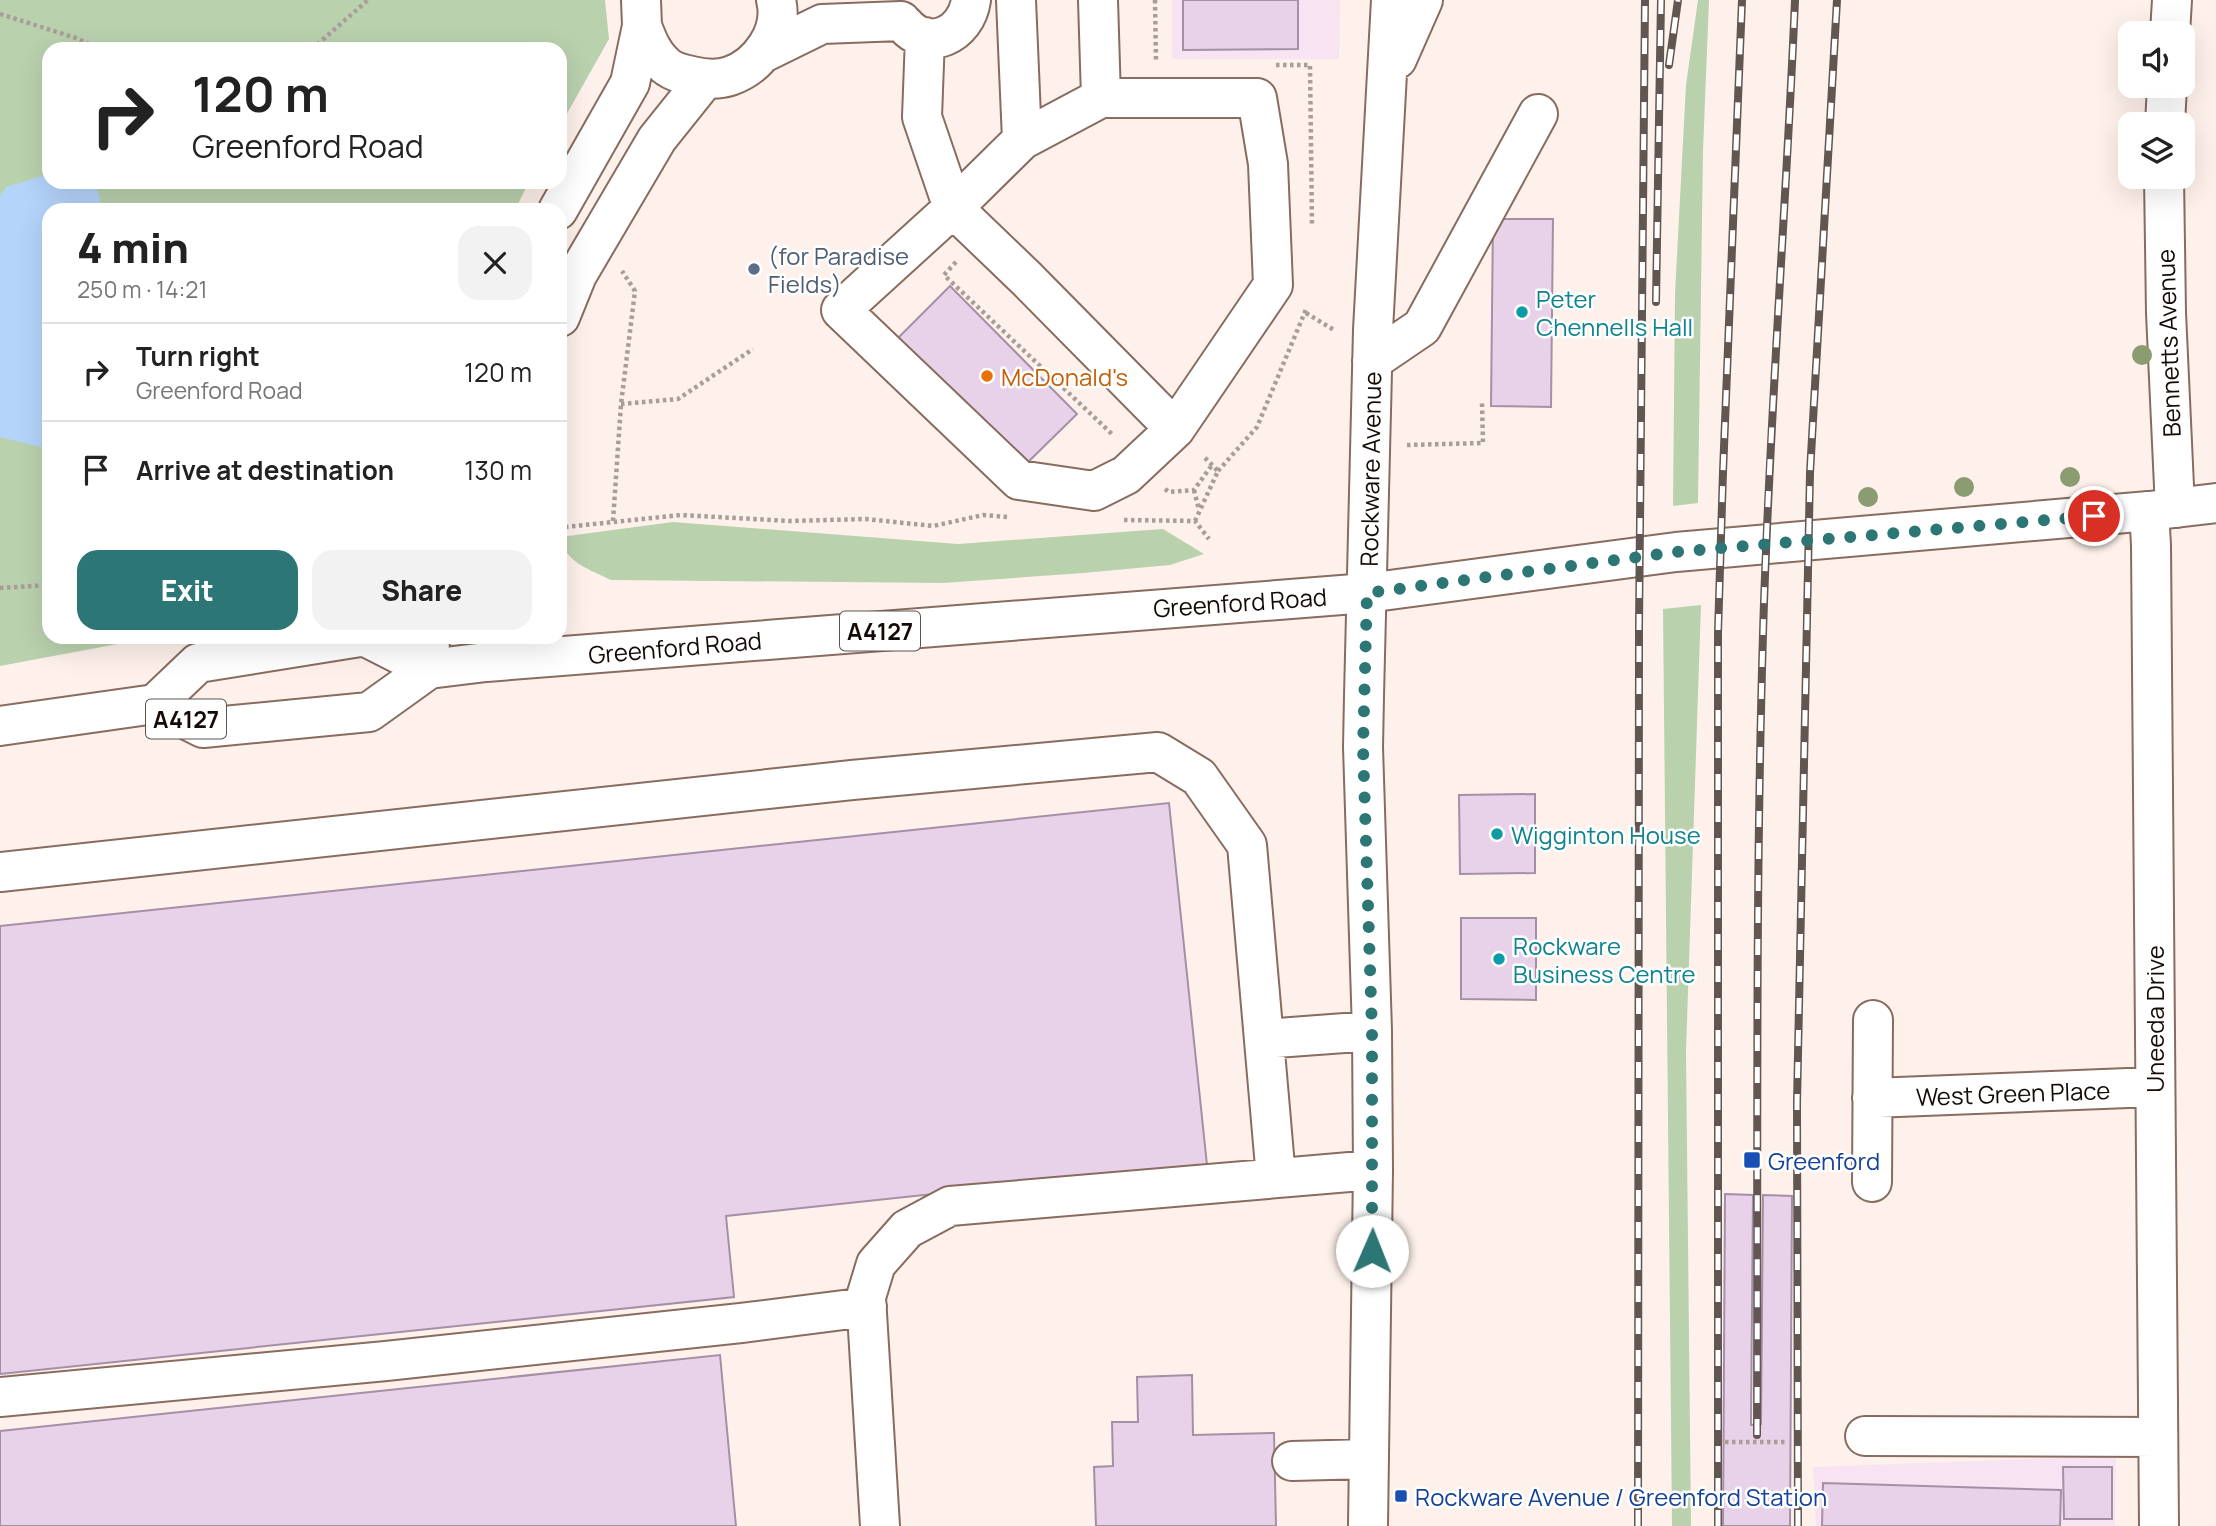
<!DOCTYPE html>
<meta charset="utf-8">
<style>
:root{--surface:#fff;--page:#f2f2f2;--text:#222;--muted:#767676;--line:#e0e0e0;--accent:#2c7675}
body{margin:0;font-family:Manrope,sans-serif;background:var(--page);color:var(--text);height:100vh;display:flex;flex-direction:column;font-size:26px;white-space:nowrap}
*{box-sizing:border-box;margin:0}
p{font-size:23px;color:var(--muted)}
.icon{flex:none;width:38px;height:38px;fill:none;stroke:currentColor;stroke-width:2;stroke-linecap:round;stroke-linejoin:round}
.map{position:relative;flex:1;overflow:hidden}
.side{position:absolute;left:42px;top:203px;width:525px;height:441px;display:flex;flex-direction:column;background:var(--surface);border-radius:21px;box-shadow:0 7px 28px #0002}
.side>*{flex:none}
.top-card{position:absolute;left:42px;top:42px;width:525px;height:147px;border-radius:21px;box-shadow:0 7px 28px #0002;background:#fff;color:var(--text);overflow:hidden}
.buttons{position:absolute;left:2118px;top:21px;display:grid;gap:14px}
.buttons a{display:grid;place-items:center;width:77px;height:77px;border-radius:14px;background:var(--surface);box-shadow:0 7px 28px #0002;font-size:35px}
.pin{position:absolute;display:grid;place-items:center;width:60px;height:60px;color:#fff;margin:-30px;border:4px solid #fff;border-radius:50%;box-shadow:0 2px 7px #0007}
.me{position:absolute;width:77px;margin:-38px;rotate:1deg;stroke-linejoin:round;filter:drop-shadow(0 0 5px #0008)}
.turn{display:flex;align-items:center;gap:24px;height:147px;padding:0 35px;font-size:32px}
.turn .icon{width:91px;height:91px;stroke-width:2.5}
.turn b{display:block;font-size:49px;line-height:60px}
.round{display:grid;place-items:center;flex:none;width:74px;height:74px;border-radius:21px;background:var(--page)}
.headline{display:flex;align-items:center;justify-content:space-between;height:119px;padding:0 35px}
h1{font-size:42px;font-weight:800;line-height:52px}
.cta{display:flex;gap:14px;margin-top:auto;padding:14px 35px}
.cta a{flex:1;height:80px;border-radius:21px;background:var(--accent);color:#fff;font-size:28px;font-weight:800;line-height:80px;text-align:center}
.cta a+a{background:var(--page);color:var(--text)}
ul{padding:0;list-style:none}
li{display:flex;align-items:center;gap:21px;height:98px;padding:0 35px;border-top:2px solid var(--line)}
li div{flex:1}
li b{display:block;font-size:26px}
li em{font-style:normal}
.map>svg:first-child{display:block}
.commercial{fill:#f7e3f2}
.green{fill:#bad1ae}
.water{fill:#b4d4fa}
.building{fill:#e8d2e9;stroke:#a48fa6;stroke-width:2}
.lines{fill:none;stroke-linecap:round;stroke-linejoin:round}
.minor-casing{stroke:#876c5f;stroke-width:42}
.major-casing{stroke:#876c5f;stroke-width:42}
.path{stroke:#a99d98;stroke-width:4.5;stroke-dasharray:3.5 3.5;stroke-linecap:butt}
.minor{stroke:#fff;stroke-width:38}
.major{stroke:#fff;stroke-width:38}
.rail-casing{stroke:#615651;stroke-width:8}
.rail{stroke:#fff;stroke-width:5;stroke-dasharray:16;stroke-linecap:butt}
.tree{fill:#8b9c71}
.route{stroke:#2c7675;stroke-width:12;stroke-dasharray:0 21.6}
.service-dot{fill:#5c6f8a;stroke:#fff;stroke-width:2.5}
.culture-dot{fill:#0f9aa8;stroke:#fff;stroke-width:2.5}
.food-dot{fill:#e8710a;stroke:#fff;stroke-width:2.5}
.transit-dot{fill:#1a4fb4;stroke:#fff;stroke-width:2.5}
.labels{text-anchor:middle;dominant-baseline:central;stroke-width:5;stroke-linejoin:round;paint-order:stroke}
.shield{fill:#fff;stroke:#5a5451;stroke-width:2}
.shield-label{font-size:23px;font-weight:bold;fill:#140a06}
.service-label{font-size:24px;fill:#4e5e75;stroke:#fff;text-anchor:start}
.culture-label{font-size:24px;fill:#0d838f;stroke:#fff;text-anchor:start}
.street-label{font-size:24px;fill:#140a06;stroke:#fff}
.food-label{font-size:24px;fill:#c56008;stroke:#fff;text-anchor:start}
.transit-label{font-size:24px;fill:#164399;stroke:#fff;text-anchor:start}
</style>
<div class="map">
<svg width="2216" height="1526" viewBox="0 0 2216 1526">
<rect width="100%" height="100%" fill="#fef1eb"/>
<path class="commercial" d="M 1172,0 L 1340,0 L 1339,59 L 1172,59 Z
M 2116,1456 L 2115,1526 L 1816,1526 L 1813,1467 Z"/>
<path class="green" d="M 0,0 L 605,0 L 609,39 L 560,126 L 560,49 L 49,49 L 49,182 L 529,182 L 515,210 L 49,210 L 49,637 L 155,637 L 0,666 Z
M 1698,0 L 1709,0 L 1703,151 L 1698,503 L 1673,506 L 1675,293 L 1686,85 Z
M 673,522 L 958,544 L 1163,529 L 1204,554 L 1170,565 L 1083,573 L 943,583 L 611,580 C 591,570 564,562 560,537 Z
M 1701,605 L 1686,1052 L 1691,1526 L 1672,1526 L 1663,609 Z"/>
<path class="water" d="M 46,175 L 49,176 L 49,182 L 71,182 L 97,189 L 103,210 L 49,210 L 49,449 L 0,437 L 0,196 L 6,187 Z"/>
<path class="building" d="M 1183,0 L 1298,0 L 1298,49 L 1183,50 Z
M 1493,219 L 1553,219 L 1551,407 L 1491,406 Z
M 950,286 L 1077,414 L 1024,466 L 897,339 Z
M 1535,794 L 1535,873 L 1460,874 L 1459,795 Z
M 1169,803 L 1207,1165 L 726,1216 L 734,1297 L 0,1374 L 0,926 Z
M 1461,918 L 1536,918 L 1536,1000 L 1461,999 Z
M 1725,1194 L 1753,1195 L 1751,1425 L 1761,1424 L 1763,1195 L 1792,1196 L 1790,1526 L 1723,1526 Z
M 720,1355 L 736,1526 L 0,1526 L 0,1431 Z
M 1192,1375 L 1193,1435 L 1274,1433 L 1276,1526 L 1096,1526 L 1094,1467 L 1113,1466 L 1112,1422 L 1138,1422 L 1137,1377 Z
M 2063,1467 L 2112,1467 L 2112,1519 L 2064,1519 Z
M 1823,1483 L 2061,1490 L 2060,1526 L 1822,1526 Z"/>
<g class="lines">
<defs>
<path id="minor" d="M 1016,0 L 1022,140 L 953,208 L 841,310 L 1019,480 L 1094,491 L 1126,475 L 1175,429 L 1273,285 L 1268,164 L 1257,98 L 1101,98 L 1098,0
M 904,24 C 928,53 966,35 971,0
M 642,26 C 647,39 652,53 663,63 C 670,71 682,74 692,76 C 704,79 718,80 730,76 C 759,66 784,32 776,0
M 2170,33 L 2172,0
M 925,37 L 922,117 L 953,208 L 1027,279 L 1175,429
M 761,54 L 822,24 L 901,21
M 1397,59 L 1423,0
M 2165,124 L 2167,86
M 1022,140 L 1101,98
M 2164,177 L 2166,313 L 2175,508
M 558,210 L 630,83 L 642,26 L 641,0
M 560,317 L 577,275 L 657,139 L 705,79
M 1372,361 L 1422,327 L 1538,114
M 2149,511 L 2151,545 L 2159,1526
M 429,669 L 430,637
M 0,872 L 852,780 L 1158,752 L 1199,777 L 1247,845 L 1276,1178
M 1264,1039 L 1372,1031
M 1872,1098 L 2154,1087
M 1872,1182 L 1873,1020
M 0,1397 L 386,1361 L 741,1323 L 867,1307
M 1865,1436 L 2158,1437
M 1292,1461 L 1369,1459
M 880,1526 L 866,1297 L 876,1264 L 907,1229 L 950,1206 L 1373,1170
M 1368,1526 L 1373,1170 L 1372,1031 L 1363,747 L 1364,696 L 1373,330 L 1391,0"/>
<path id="major" d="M 360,637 L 198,663 L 155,704 L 203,728 L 369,712 L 429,669 L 486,662 L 1367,593 L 1676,552 L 2149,511 L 2216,503
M 366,637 L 429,669
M 0,726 L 155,704"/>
</defs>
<use href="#minor" class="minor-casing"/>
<use href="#major" class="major-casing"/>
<path class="path" d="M 1155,0 L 1156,62
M 0,14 L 76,38 L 99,49
M 312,49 L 368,0
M 1276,65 L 1310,65 L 1312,225
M 956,262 L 944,275 L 1113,435
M 1306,313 L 1334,330
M 621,404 L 678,399 L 753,349
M 1407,445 L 1483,443 L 1482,403
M 1218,471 L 1257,427 L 1307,307
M 1165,489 L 1169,492 L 1194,490 L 1212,465
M 1194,490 L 1199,510
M 1124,520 L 1195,521 L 1209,539
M 613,521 L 621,404 L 635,291 L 622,271
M 1195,521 L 1218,471 L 1203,456
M 565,527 L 681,515 L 790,521 L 866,519 L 933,526 L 983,515 L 1007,517
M 0,588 L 49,585
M 1725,1442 L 1786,1442"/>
<use href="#minor" class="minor"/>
<use href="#major" class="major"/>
<defs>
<path id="rail" d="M 1669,65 L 1678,0
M 1656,302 L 1661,0
M 1757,1435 C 1758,1169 1755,901 1763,634 C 1769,423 1786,212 1795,0
M 1638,1526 L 1639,627 L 1645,0
M 1718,1526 L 1718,633 L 1723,472 L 1742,0
M 1798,1526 L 1797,1103 L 1810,473 L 1837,0"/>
</defs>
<use href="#rail" class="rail-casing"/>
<use href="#rail" class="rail"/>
</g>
<g class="tree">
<circle cx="2142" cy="355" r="10"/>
<circle cx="2070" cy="477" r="10"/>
<circle cx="1964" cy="487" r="10"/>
<circle cx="1868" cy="497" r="10"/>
</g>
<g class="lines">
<path class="route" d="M 1372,1251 L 1372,1031 L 1363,747 L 1367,593 L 1676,552 L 2094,516"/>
</g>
<circle class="service-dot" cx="754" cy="269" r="7"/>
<g class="culture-dot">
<circle cx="1522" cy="312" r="7"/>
<circle cx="1497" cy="834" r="7"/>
<circle cx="1499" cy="959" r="7"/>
</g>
<circle class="food-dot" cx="987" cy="376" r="7"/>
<g class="transit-dot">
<rect x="1743" y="1151" width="18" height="18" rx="3.5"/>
<rect x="1394" y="1489" width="14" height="14" rx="3.5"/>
</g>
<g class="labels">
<g class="shield">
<rect x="840" y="611.5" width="80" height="39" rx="5"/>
<rect x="146" y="699.5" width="80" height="39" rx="5"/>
</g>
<g class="shield-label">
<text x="880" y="631">A4127</text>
<text x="186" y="719">A4127</text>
</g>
<g class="service-label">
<text x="768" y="255">(for Paradise<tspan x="768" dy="28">Fields)</tspan></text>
</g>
<g class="culture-label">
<text x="1536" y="298">Peter<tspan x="1536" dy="28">Chennells Hall</tspan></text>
<text x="1511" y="834">Wigginton House</text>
<text x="1513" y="945">Rockware<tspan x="1513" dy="28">Business Centre</tspan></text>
</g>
<g class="street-label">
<text transform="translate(2168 343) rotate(-92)">Bennetts Avenue</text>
<text transform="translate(1370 469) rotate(-89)">Rockware Avenue</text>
<text transform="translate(1240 602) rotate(-4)">Greenford Road</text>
<text transform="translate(675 647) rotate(-5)">Greenford Road</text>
<text transform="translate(2154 1019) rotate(-90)">Uneeda Drive</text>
<text transform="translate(2013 1093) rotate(-2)">West Green Place</text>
</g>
<g class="food-label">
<text x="1001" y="376">McDonald's</text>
</g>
<g class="transit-label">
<text x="1768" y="1160">Greenford</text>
<text x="1415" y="1496">Rockware Avenue / Greenford Station</text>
</g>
</g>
</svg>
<div class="buttons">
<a><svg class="icon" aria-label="sound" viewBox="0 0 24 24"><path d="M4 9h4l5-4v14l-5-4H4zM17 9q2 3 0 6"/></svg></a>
<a><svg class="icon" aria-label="layers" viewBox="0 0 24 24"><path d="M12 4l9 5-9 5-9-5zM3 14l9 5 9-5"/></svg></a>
</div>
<div class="pin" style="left:2094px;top:516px;background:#d93025"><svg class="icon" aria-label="arrive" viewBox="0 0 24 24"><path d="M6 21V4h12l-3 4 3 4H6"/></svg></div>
<svg class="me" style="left:1372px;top:1251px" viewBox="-20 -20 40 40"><circle r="19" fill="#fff"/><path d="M0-13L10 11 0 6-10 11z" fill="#2c7675"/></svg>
<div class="top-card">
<div class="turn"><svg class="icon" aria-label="right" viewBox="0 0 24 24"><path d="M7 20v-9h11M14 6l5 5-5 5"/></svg><div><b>120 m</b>Greenford Road</div></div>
</div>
<section class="side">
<div class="headline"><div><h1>4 min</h1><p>250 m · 14:21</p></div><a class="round"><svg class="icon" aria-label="close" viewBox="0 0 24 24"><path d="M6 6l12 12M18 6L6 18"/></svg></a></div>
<ul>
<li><svg class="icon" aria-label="right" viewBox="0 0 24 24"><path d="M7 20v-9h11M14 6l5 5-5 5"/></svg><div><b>Turn right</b><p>Greenford Road</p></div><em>120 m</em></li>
<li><svg class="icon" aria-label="arrive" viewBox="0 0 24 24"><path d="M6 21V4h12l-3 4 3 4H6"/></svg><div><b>Arrive at destination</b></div><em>130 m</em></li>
</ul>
<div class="cta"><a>Exit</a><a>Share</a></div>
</section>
</div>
